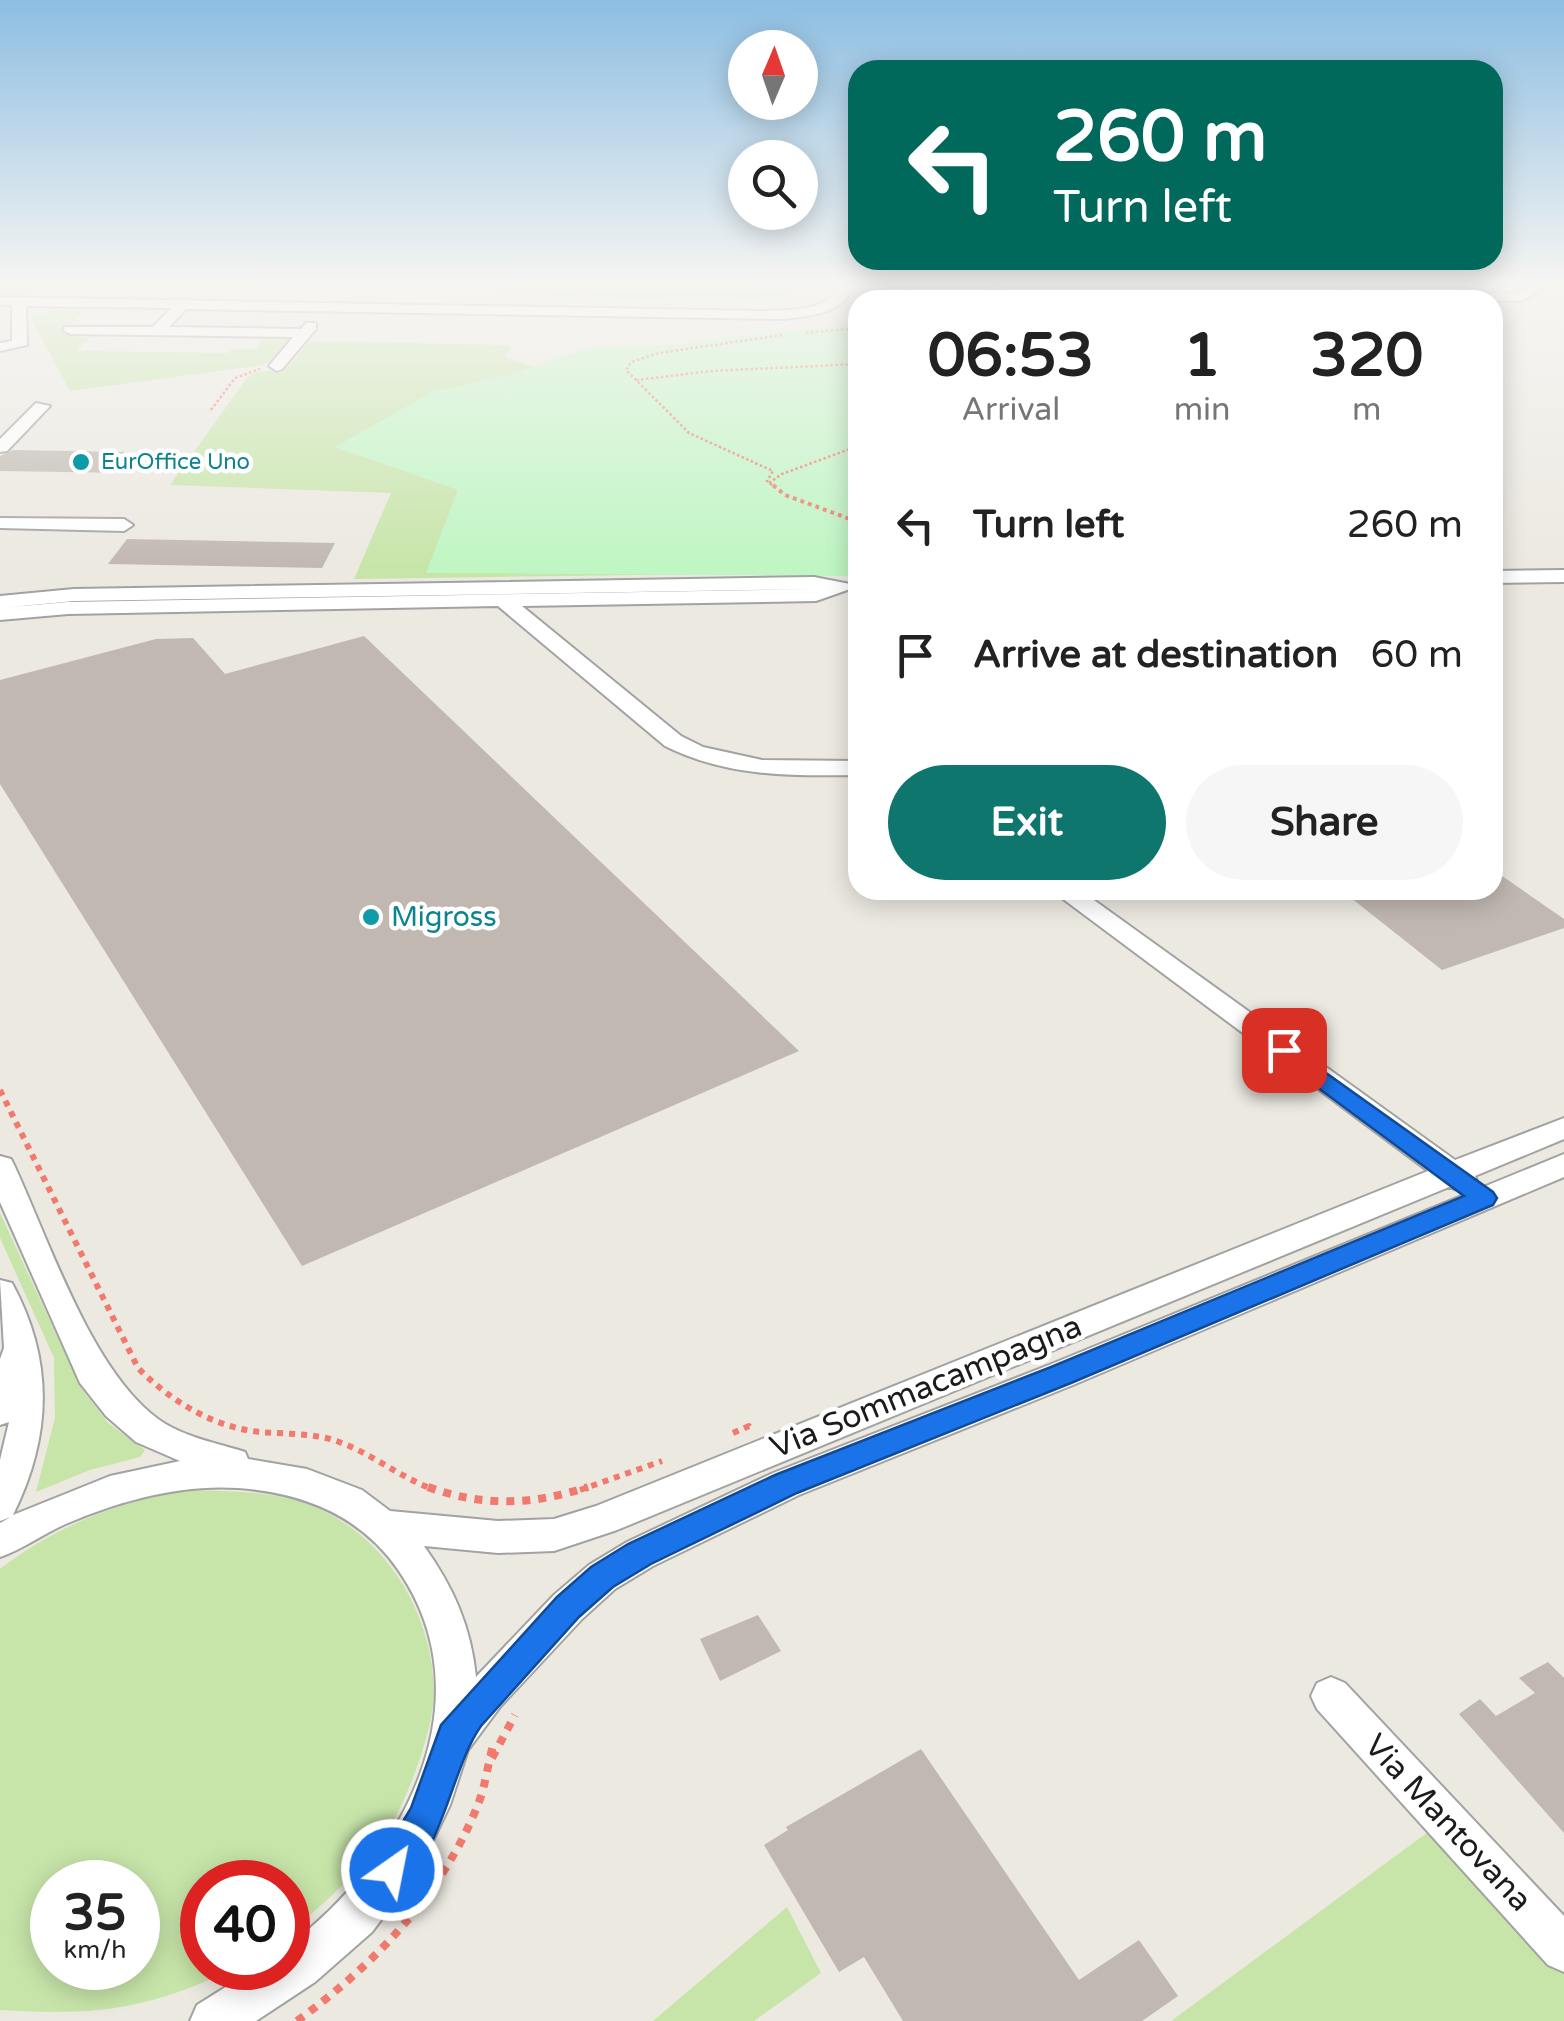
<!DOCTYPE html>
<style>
:root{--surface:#fff;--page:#f6f6f6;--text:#222;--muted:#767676;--accent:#0f766e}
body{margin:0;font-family:"Varela Round",sans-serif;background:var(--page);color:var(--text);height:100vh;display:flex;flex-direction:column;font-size:38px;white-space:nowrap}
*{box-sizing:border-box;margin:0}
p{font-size:32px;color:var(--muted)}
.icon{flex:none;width:55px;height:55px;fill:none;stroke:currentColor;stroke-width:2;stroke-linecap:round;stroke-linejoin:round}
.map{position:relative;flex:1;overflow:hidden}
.panel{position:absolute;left:848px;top:290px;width:655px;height:610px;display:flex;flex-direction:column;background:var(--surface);border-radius:30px;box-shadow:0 5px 25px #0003}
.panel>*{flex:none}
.banner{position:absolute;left:848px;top:60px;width:655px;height:210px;border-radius:30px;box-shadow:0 5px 25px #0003;background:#00695c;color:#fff;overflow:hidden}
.needle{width:65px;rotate:2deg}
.tools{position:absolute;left:728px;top:30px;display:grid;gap:20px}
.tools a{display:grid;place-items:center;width:90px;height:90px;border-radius:50%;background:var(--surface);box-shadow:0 5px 25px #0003;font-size:50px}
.speed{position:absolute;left:30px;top:1860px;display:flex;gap:20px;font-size:50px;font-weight:700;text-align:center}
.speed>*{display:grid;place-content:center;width:130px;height:130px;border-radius:50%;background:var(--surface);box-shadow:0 5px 25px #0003;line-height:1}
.speed small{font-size:25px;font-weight:400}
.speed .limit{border:15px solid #d22;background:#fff;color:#111}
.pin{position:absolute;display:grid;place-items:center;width:85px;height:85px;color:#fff;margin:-42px;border-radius:20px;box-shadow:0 5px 15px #0006}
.me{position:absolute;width:110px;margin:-55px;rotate:33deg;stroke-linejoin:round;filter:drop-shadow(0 0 8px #0008)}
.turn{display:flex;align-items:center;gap:35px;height:210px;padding:0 40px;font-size:45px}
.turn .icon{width:130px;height:130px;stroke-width:2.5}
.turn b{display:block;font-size:70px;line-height:85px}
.eta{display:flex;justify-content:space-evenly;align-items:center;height:170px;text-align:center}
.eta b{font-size:60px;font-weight:700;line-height:70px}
.primary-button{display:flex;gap:20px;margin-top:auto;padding:20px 40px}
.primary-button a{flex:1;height:115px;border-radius:60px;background:var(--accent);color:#fff;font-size:40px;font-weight:700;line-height:115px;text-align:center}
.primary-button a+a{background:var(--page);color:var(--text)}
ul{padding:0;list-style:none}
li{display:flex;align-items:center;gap:30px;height:130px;padding:0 40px}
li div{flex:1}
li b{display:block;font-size:38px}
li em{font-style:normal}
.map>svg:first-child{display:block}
.grass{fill:#c7e5a9;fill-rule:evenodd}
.park{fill:#bff6c3}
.building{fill:#c1b8b1}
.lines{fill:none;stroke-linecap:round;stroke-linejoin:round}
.minor-casing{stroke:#a2a2a2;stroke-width:4}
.path-far3{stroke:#f2796d;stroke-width:2.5;stroke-dasharray:2.5 2.5;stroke-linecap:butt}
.path-far2{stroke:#f2796d;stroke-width:4;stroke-dasharray:4 4;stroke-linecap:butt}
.path-far1{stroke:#f2796d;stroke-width:6;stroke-dasharray:6 6;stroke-linecap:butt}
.path{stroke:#f2796d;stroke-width:8;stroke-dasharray:8 8;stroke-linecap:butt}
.minor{fill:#fff;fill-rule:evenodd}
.route{fill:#1a73e8;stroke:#114b97;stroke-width:2.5}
.culture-dot{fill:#0f9aa8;stroke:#fff;stroke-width:4}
.labels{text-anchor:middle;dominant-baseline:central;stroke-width:9;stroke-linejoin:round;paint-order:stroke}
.far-culture-label{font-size:22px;fill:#0d838f;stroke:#fff;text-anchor:start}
.culture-label{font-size:28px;fill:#0d838f;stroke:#fff;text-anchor:start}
.near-street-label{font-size:32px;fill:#1b1b1b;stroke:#fff}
</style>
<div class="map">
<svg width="1564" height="2021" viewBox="0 0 1564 2021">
<rect width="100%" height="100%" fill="#ece9e1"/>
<path class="grass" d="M 591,285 L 805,285 C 793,310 621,299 587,298 Z
M 461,286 L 582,287 L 578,297 L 460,291 Z
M 60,309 L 85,310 L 64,331 L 71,336 L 89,338 L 77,351 L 227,353 L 231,349 L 255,349 L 264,339 L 292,338 L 271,361 L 263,365 L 70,391 L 32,320 L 32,316 Z
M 310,341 L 510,345 L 506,358 L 536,367 L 856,572 L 354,579 L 391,493 L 170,485 L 247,378 L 255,373 L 288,366 Z
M 0,1213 L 81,1388 L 108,1423 L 145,1450 L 140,1457 L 90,1470 L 36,1492 L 55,1418 L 54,1358 L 0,1238 Z
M 181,1490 C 224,1491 277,1490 317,1508 C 388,1539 433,1615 434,1692 C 434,1725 412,1786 396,1816 C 370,1862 329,1901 288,1933 L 288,1882 L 202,1882 L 202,1968 L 235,1968 C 147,2010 97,2016 0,2010 L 0,1569 C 54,1527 114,1504 181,1490 ZM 52,1882 L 138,1882 L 138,1968 L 52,1968 Z
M 1439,1824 L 1564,1958 L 1564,2021 L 1171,2021 Z
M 787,1907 L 821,1973 L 754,2021 L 653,2021 Z"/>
<path class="park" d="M 840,325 L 857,325 L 857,576 L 426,573 L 458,490 L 335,447 L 432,392 L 510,375 L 594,346 L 668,345 Z"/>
<path class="building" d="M 13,450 L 125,452 L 125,473 L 0,471 L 0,456 Z
M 127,539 L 335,543 L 322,568 L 108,564 Z
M 364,636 L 799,1051 L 302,1266 L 0,784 L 0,680 L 156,639 L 193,638 L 225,674 Z
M 1492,869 L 1564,919 L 1564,928 L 1442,970 L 1341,890 L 1492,890 Z
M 758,1615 L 781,1651 L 720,1681 L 700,1639 Z
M 1548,1662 L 1564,1678 L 1564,1833 L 1459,1714 L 1480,1699 L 1496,1716 L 1535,1693 L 1519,1678 Z
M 921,1749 L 1079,1980 L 1139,1940 L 1178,1996 L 1142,2021 L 903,2021 L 864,1957 L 839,1972 L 764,1845 L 788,1830 L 786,1827 Z"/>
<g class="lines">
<defs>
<path id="minor" d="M 841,285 L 855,285 C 842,314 812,316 783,319 L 186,309 L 169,327 L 301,329 L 306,323 L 316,323 L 316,329 L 282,369 L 277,371 L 269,366 L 293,337 L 70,334 L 63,330 L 65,327 L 153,327 L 171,308 L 26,306 L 27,345 L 0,351 L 0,343 L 12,341 L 12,305 L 0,305 L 0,297 L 760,311 C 787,310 827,313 841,285 Z
M 897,285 L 911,285 L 912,300 L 898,300 Z
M 992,285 L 1006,285 L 1006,291 L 972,300 L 941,300 Z
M 1336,285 L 1350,285 L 1353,291 L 1519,293 L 1532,285 L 1549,285 L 1522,301 L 1349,299 Z
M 36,403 L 50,406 L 7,451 L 0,452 L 0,439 Z
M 0,518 L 124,519 L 133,525 L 124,531 L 0,528 Z
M 1564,570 L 1564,582 L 1492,583 L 1492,571 Z
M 814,577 L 850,584 L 853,588 L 816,601 L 522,606 L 681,736 L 703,747 L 762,760 L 858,761 L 858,775 C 790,776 727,777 665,746 L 498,606 L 68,614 L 0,620 L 0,608 L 68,602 L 816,589 L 74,601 L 0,608 L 0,596 L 74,589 Z
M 1051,890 L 1080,890 L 1455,1160 L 1564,1118 L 1564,1139 L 1475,1176 L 1477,1181 L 1473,1189 L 1462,1192 L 1449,1187 L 617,1530 L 554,1551 L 498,1553 L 424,1546 C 453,1587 471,1626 476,1677 L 554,1595 L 589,1565 L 627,1542 L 773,1473 L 1049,1365 L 1564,1154 L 1564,1177 L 1073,1385 L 799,1495 L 653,1566 L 615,1589 L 582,1619 L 500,1707 L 468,1750 L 450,1805 L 420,1868 L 372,1932 L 315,1982 L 256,2021 L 190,2021 L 197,2005 L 256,1968 L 288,1968 L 288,1946 C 400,1862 489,1703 399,1571 C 361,1515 303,1493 238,1488 C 181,1484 119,1501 68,1523 C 44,1533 24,1549 0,1557 L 0,1523 L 11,1517 L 0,1521 L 0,1460 L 9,1422 L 0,1425 L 0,1359 L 4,1348 L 0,1280 L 12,1283 C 54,1360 52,1436 13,1515 L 110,1476 L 180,1461 L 136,1442 L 106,1416 L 80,1383 L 0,1202 L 0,1156 L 11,1159 L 15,1167 C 50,1243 92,1371 158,1419 C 183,1437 217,1443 245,1452 L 248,1459 L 307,1469 L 362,1490 L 390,1511 L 498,1521 L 554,1519 L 596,1506 L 1428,1171 Z
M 1331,1677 L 1345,1683 L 1564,1916 L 1564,1972 L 1548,1965 L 1317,1709 L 1311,1696 L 1317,1683 Z"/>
</defs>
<use href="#minor" class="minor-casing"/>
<path class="path-far3" d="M 806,333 L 858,328
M 636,380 L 711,371 L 858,364
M 211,410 L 235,378 L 260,369
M 769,483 L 782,474 L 858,446
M 776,488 L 767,481 L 773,471 L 689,433 L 626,370 L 631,362 L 659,353 L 782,335"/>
<path class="path-far2" d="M 773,485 L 785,495 L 858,522"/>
<path class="path-far1" d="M 0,1090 L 138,1368 C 171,1401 212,1427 260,1432 C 283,1434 307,1433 330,1439 C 368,1450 398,1477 435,1490
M 733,1433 L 749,1426 L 752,1431
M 580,1490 L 662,1461"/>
<path class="path" d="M 428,1487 C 483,1507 533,1505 588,1487
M 492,1758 L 515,1715
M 297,2021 C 375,1964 443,1894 479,1802 C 486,1783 488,1762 494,1742"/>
<use href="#minor" class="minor"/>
</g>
<linearGradient id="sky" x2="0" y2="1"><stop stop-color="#8dbee2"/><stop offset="0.5" stop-color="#f6f5f2"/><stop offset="1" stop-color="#f6f5f2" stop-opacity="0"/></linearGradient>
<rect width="1564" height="568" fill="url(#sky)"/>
<path class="route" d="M 1284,1043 L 1493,1192 L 1497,1198 L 1493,1205 L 1071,1383 L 797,1493 L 651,1564 L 613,1587 L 579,1617 L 481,1726 C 451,1767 440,1868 392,1888 L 379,1883 L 374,1870 L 411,1808 L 441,1725 L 557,1597 L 591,1567 L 628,1544 L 775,1475 L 1051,1367 L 1464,1196 L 1275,1056 L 1272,1050 L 1275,1045 Z"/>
<g class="culture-dot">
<circle cx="81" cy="462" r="10"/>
<circle cx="371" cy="917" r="10"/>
</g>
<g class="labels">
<g class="far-culture-label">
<text x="101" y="462">EurOffice Uno</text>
</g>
<g class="culture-label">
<text x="391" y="917">Migross</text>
</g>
<g class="near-street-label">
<text transform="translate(926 1387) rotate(-22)">Via Sommacampagna</text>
<text transform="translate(1448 1823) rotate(47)">Via Mantovana</text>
</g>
</g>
</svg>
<div class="tools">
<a><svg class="needle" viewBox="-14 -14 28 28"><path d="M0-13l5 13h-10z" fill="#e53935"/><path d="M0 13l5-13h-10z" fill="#767676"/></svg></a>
<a><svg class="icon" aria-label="search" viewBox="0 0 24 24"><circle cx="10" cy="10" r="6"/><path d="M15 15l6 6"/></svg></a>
</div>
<div class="speed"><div>35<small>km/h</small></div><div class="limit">40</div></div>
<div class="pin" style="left:1284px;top:1050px;background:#d93025"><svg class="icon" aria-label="arrive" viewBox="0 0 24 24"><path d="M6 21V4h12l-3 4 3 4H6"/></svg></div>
<svg class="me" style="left:392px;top:1870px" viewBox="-20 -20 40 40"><circle r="17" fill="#1a73e8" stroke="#fff" stroke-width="3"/><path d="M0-11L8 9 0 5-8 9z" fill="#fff"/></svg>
<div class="banner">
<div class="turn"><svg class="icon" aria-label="left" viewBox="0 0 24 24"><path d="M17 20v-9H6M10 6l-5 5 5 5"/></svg><div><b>260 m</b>Turn left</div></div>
</div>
<section class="panel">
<div class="eta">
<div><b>06:53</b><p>Arrival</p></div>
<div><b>1</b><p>min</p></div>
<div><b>320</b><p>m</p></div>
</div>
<ul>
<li><svg class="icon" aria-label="left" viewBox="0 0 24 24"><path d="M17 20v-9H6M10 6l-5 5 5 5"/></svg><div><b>Turn left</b></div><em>260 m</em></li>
<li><svg class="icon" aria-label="arrive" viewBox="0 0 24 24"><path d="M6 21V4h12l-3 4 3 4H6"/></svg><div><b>Arrive at destination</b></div><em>60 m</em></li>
</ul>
<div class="primary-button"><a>Exit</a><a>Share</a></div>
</section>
</div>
